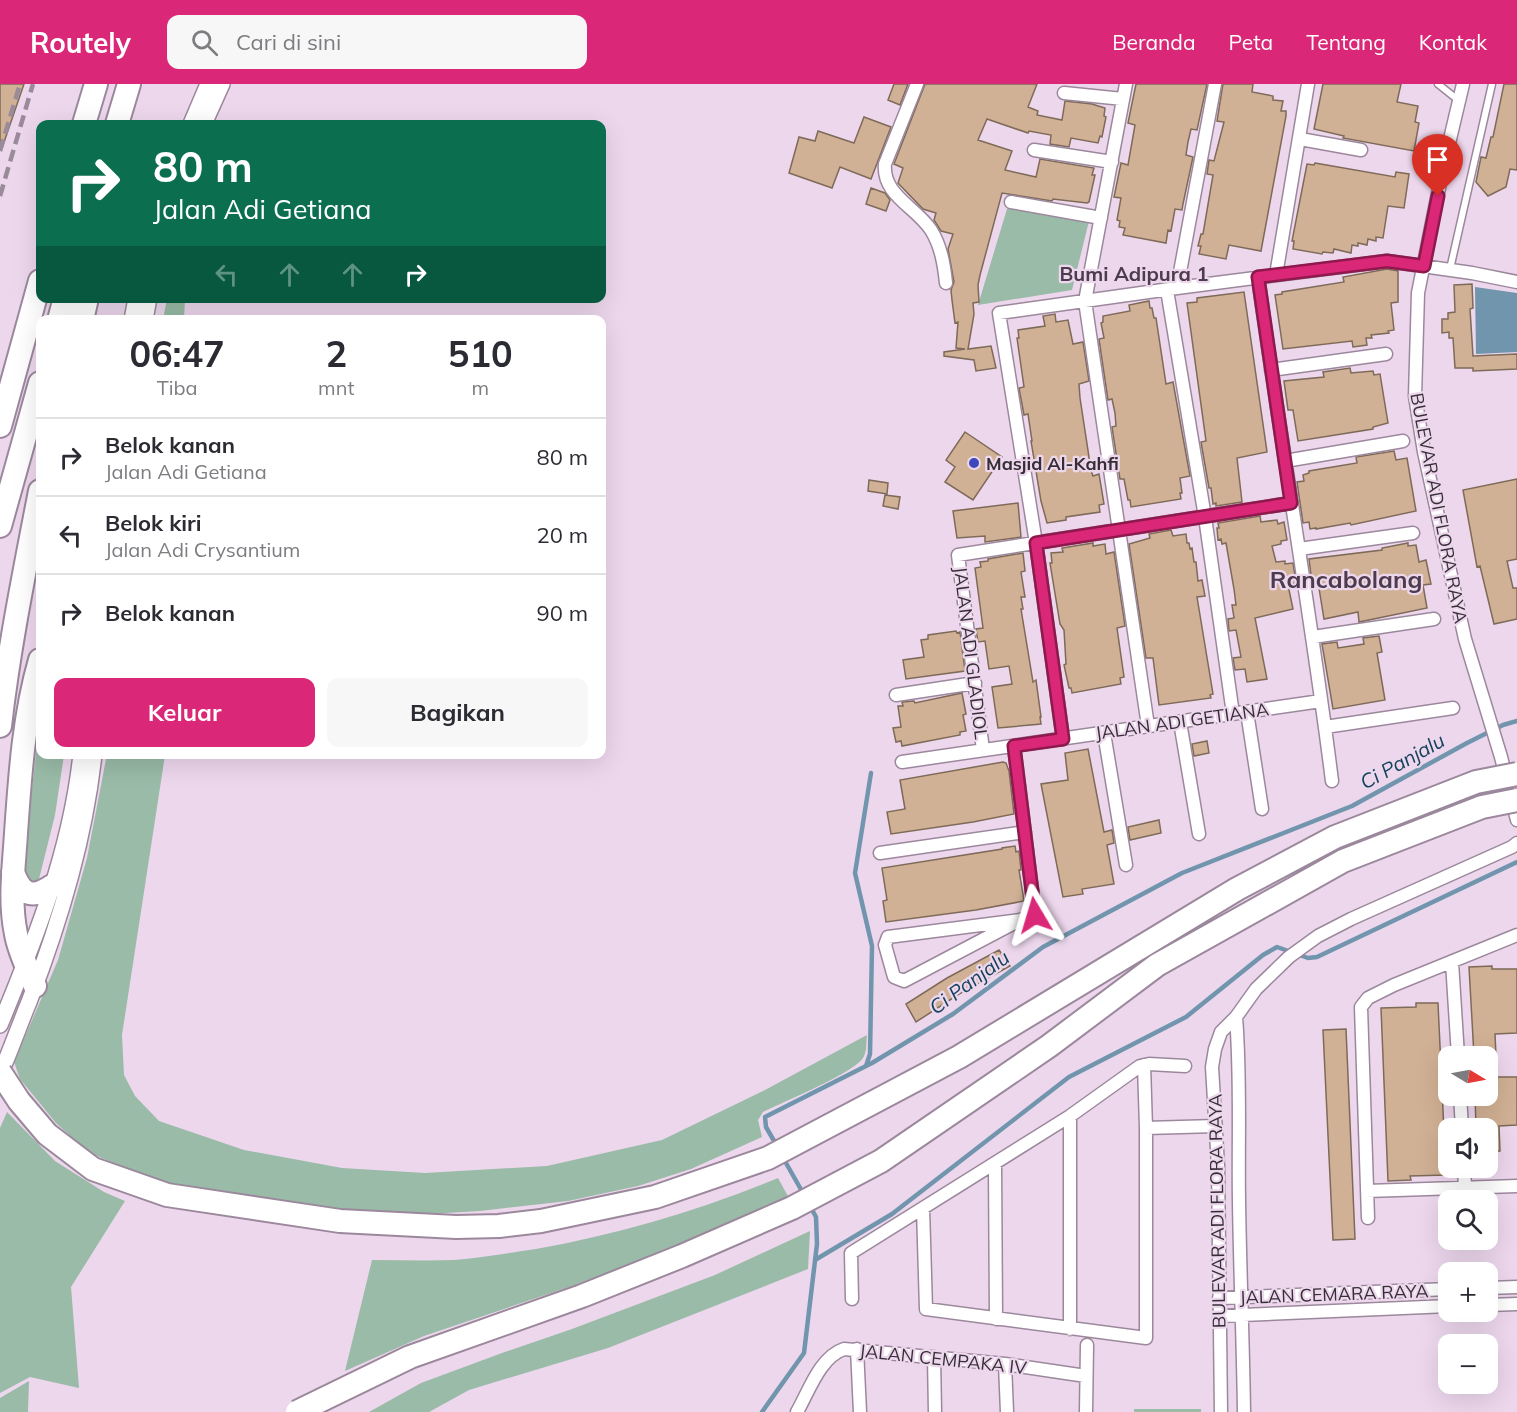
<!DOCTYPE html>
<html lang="id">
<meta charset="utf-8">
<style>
:root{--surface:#fff;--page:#f7f7f7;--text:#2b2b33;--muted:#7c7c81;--line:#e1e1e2;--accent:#db2777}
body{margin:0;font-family:Mulish,sans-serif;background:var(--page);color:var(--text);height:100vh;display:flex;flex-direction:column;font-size:22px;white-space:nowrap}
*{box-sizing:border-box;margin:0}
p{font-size:20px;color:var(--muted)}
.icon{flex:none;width:33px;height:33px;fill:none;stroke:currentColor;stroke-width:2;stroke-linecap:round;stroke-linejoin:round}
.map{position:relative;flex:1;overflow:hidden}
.drawer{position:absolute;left:36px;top:231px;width:570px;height:444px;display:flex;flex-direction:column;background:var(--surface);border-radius:12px;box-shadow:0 6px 24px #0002}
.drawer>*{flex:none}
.banner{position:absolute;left:36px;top:36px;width:570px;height:183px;border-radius:12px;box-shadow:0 6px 24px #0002;background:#0b6e4f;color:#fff;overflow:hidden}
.needle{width:39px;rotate:100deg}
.controls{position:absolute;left:1438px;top:962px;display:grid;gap:12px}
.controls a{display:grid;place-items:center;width:60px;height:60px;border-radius:12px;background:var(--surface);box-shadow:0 6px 24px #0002;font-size:30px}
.pin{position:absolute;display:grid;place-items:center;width:51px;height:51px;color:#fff;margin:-62px -26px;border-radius:50% 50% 50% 0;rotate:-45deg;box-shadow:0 0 6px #0007}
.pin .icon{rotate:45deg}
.me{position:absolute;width:66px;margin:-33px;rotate:353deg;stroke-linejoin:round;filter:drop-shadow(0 0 4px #0008)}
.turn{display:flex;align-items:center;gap:21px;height:126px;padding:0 18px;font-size:27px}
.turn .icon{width:78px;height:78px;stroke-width:2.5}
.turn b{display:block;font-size:42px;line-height:51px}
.lanes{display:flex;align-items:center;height:57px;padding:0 18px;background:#0003;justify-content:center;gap:30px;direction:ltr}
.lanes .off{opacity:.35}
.eta{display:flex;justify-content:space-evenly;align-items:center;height:102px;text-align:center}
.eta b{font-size:36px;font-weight:700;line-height:42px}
.action{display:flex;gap:12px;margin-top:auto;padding:12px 18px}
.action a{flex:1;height:69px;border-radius:12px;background:var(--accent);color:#fff;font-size:24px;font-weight:700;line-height:69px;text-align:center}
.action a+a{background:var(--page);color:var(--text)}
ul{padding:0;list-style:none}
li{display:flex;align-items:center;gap:18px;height:78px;padding:0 18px;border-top:2px solid var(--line)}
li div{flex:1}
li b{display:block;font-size:22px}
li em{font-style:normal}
header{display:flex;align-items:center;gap:36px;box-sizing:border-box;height:84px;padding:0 30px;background:var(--accent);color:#fff}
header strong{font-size:28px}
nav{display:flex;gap:33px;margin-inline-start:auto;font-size:21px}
.search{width:420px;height:54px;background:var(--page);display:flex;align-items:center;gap:15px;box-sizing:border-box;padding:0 21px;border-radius:12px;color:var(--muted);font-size:22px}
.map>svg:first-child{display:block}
.green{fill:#99bba7}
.water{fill:#7195ad}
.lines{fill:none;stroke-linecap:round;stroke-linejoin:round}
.stream{stroke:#7195ad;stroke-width:4.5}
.building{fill:#d1b195;stroke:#7e6a58;stroke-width:1.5}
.service-casing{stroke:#9c889c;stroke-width:9}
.minor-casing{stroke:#9c889c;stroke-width:15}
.tertiary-casing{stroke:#9c889c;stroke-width:18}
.motorway-casing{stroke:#9c889c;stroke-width:26}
.service{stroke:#fff;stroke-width:6}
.minor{stroke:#fff;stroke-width:12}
.tertiary{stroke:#fff;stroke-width:15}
.motorway{stroke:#fff;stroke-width:22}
.rail{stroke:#9a8b9a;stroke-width:4.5;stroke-dasharray:12 6;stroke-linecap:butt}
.motorway-bridge-casing{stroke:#9c889c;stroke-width:26;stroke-linecap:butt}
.motorway-bridge{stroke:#fff;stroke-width:22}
.route-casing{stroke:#8e194d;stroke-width:15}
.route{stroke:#db2777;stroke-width:10}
.poi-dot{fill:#3d47ba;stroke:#edd7ed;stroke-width:2}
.labels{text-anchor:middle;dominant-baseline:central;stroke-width:4.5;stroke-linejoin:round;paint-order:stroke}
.poi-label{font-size:18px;font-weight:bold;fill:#362e36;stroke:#edd7ed;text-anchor:start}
.street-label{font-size:18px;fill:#362e36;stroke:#edd7ed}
.neighbourhood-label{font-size:20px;font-weight:bold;fill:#4d3c4d;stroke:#edd7ed}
.water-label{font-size:20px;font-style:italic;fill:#14425d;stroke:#edd7ed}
.district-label{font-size:24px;font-weight:bold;fill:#4d3c4d;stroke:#edd7ed}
</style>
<header>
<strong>Routely</strong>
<div class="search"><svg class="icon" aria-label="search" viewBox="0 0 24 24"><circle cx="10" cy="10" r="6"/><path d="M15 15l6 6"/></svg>Cari di sini</div>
<nav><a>Beranda</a><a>Peta</a><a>Tentang</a><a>Kontak</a></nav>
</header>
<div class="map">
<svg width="1517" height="1328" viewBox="0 0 1517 1328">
<rect width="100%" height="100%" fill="#edd7ed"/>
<path class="green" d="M 1010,115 L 1090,133 L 1072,206 L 978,221 Z
M 167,215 L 185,215 L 184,235 L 163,235 Z
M 39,643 L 40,643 L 40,670 L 64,671 L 55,731 L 39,795 L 32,798 L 26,793 L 24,775 Z
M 107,670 L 165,671 L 122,951 L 124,991 L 135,1012 L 159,1037 L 244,1066 L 342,1084 L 425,1089 L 547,1082 L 662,1056 L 765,1006 L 867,951 C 866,959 867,968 863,974 C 852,990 783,1018 763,1028 L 758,1036 L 762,1053 L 691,1085 L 638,1102 L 568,1117 L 480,1127 L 412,1131 L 361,1130 L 189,1104 L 146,1093 L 88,1068 L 56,1039 L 20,995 L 14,978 L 58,876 L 87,774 Z
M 7,1028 L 55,1077 L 104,1108 L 125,1117 L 71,1203 L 79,1304 L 30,1293 L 0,1309 L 0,1044 Z
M 778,1094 L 789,1114 L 658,1170 L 572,1202 L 424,1252 L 345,1287 L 372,1176 C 399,1176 427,1177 454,1176 C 481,1174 509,1169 536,1165 C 619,1150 699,1127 778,1094 Z
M 810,1147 L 808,1185 L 608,1264 L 469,1306 L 429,1328 L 369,1328 L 421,1299 L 502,1269 L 572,1245 L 715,1191 Z
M 29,1297 L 28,1328 L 0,1328 L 0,1314 Z
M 1134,1325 L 1201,1325 L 1201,1328 L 1134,1328 Z"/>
<path class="water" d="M 1475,203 L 1517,209 L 1517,268 L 1476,270 Z"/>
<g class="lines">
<path class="stream" d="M 866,982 L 870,970 L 872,862 L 855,789 L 871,689
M 777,1062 L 766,1043 L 765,1033 L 872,979 L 953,930 L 1043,863 L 1182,789 L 1352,722 L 1467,659 L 1503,641 L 1517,637
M 782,1072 L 803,1109
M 815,1176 L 892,1130 L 1069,993 L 1186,933 L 1263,871 L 1277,863 L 1308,874 L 1317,873 L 1517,778
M 762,1328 L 804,1269 L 817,1160 L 816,1133 L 810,1122"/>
</g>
<path class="building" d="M 0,0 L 24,0 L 2,64 L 0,64 Z
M 894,0 L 908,0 L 900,21 L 888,16 Z
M 925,0 L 1037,0 L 1028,23 L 1038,27 L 1037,31 L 1062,36 L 1065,17 L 1092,20 L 1105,24 L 1104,32 L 1106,33 L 1102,53 L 1100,52 L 1098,59 L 1071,54 L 1069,63 L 1050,60 L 1051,51 L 1029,47 L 1028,49 L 987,35 L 978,56 L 1012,67 L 1005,86 L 1036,93 L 1040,75 L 1094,84 L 1092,91 L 1095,91 L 1089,118 L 1087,119 L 1053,115 L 1052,117 L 1002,109 L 980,191 L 978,201 L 979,218 L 973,219 L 974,230 L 968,265 L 991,262 L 996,284 L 976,287 L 974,276 L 944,272 L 944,268 L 965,265 L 956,264 L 958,238 L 955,239 L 952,216 L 951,206 L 954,198 L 948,165 L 953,150 L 941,147 L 934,136 L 936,129 L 923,125 L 898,99 L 903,84 L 894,80 Z
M 1136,0 L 1207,0 L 1197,46 L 1191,45 L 1188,58 L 1186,71 L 1193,73 L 1183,120 L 1182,126 L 1175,125 L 1171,147 L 1168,146 L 1166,159 L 1123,151 L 1125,144 L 1119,143 L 1120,137 L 1117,136 L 1121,114 L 1114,113 L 1121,79 L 1128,81 L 1135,41 L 1128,39 Z
M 1223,0 L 1253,0 L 1252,8 L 1273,12 L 1273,16 L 1283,17 L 1281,27 L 1286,27 L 1286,32 L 1261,167 L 1229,161 L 1226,175 L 1199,170 L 1201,162 L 1198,162 L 1201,150 L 1203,150 L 1213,91 L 1207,90 L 1209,76 L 1214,77 L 1224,38 L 1217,37 Z
M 1323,0 L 1401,0 L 1397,18 L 1418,22 L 1415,38 L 1419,39 L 1414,67 L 1343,54 L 1344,52 L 1314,45 Z
M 1504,0 L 1517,0 L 1517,86 L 1510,85 L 1506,103 L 1488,112 L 1476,98 L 1481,73 L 1486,74 L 1491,53 L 1493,53 Z
M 864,33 L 891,43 L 871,95 L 840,83 L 832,104 L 789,89 L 799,53 L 815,57 L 818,47 L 854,59 Z
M 1315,79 L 1395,93 L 1396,88 L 1409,90 L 1404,124 L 1388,122 L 1383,154 L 1376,153 L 1376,157 L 1368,155 L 1367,161 L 1358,159 L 1358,162 L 1352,161 L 1351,169 L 1334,165 L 1333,169 L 1323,168 L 1322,170 L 1293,165 L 1294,157 L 1292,157 L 1307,80 L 1314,81 Z
M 871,104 L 885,109 L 890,116 L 886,127 L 866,120 Z
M 1387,185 L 1398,187 L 1398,218 L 1391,219 L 1394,246 L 1388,247 L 1389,249 L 1371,251 L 1372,254 L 1366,254 L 1367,261 L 1353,263 L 1352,257 L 1283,265 L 1275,211 L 1282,210 L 1282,208 L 1344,198 L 1343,193 Z
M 1472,200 L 1473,224 L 1470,225 L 1473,272 L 1517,270 L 1517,285 L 1473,287 L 1473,284 L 1455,284 L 1453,254 L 1449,254 L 1449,248 L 1442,249 L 1442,235 L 1448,235 L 1448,229 L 1455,228 L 1454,201 Z
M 1244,208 L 1267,368 L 1237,374 L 1242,418 L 1216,422 L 1216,419 L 1213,420 L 1211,404 L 1209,404 L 1201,358 L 1206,357 L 1187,219 L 1197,218 L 1197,214 Z
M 1149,217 L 1150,224 L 1152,224 L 1154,234 L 1156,234 L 1166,300 L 1173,298 L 1190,392 L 1180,394 L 1182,409 L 1180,409 L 1181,415 L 1131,423 L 1130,416 L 1128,416 L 1124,395 L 1120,395 L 1112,343 L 1116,342 L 1115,329 L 1112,315 L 1108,316 L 1099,255 L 1104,254 L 1101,239 L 1103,238 L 1103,232 L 1130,227 L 1129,221 Z
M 1055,230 L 1056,238 L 1068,236 L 1073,260 L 1083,258 L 1089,297 L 1079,300 L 1080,314 L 1091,386 L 1093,392 L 1099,390 L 1104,420 L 1099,421 L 1100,428 L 1066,433 L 1066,436 L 1047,439 L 1041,417 L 1031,357 L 1032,357 L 1028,330 L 1024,331 L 1019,304 L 1024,303 L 1017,254 L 1019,254 L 1018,246 L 1045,242 L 1043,232 Z
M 1350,284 L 1351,289 L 1373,287 L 1374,291 L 1380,290 L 1388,339 L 1373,343 L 1373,345 L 1298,357 L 1293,326 L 1288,326 L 1284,297 L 1324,293 L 1323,288 Z
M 965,348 L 1002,373 L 973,416 L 945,398 L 955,383 L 946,376 Z
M 1394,367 L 1396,376 L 1407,374 L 1416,427 L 1351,441 L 1350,439 L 1316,445 L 1316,444 L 1310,445 L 1309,438 L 1303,439 L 1297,398 L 1304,397 L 1303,391 L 1309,389 L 1309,387 L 1357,379 L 1356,373 Z
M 1517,395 L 1517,475 L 1507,477 L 1513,504 L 1517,504 L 1517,535 L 1494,540 L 1480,482 L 1477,483 L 1463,406 Z
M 869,396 L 888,399 L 887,410 L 868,407 Z
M 885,411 L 900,413 L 898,425 L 883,422 Z
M 1018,419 L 1021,453 L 985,458 L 985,452 L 957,454 L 953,427 Z
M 1260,432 L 1261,438 L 1277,436 L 1278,440 L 1284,438 L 1287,456 L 1281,457 L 1281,460 L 1272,462 L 1276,478 L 1285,477 L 1285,480 L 1293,479 L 1296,499 L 1288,501 L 1293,525 L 1255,534 L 1267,595 L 1247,598 L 1245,585 L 1235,586 L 1233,574 L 1241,573 L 1236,546 L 1229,547 L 1228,535 L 1234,534 L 1232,521 L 1236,521 L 1234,505 L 1226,459 L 1222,460 L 1221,455 L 1218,456 L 1217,444 L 1219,444 L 1218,439 Z
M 1171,446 L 1173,452 L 1186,450 L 1187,459 L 1189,459 L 1190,465 L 1192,464 L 1194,478 L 1196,478 L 1198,497 L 1202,496 L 1205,512 L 1197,513 L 1213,610 L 1210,611 L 1211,614 L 1159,621 L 1153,574 L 1146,574 L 1129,460 L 1150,454 L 1149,450 Z
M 1093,459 L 1093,462 L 1105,460 L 1106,470 L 1114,468 L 1125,542 L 1117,544 L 1124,593 L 1120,594 L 1121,600 L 1072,609 L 1071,604 L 1069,604 L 1064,581 L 1066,580 L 1064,546 L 1060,540 L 1050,479 L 1052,479 L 1051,469 L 1063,468 L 1062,464 Z
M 1408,459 L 1408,462 L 1416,461 L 1419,478 L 1426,476 L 1431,500 L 1423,501 L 1427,524 L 1359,538 L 1358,528 L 1324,535 L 1318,498 L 1312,499 L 1309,475 L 1382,466 L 1382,464 Z
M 1023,469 L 1025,487 L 1021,488 L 1025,513 L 1021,513 L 1023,525 L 1021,525 L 1033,598 L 1036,596 L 1041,633 L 1040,633 L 1041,640 L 998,644 L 992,603 L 1012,600 L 1009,582 L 989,585 L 985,557 L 978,558 L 976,545 L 983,544 L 975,484 L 981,483 L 980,478 L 988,477 L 988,475 Z
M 956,547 L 957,549 L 960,548 L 965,587 L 906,595 L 903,576 L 924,573 L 921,556 L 928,555 L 928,551 Z
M 1379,552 L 1382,568 L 1377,569 L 1385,616 L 1333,625 L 1322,560 L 1337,558 L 1338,564 L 1364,560 L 1363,554 Z
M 962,609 L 966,630 L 963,631 L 966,647 L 960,648 L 960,651 L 902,662 L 901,657 L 896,658 L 893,644 L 901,643 L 898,622 L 903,622 L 902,618 L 914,617 L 915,619 Z
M 1207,657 L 1209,669 L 1194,672 L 1192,660 Z
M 1088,665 L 1104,748 L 1112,746 L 1114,759 L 1107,761 L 1114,800 L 1082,805 L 1083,810 L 1063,813 L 1041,700 L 1068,696 L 1065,669 Z
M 1003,678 L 1006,679 L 1009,687 L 1014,730 L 973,738 L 891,750 L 887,728 L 905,725 L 900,696 Z
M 1159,736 L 1161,749 L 1130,756 L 1128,743 Z
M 1015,762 L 1016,768 L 1019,767 L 1021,786 L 1019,786 L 1024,817 L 976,826 L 886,838 L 883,817 L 887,816 L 882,784 L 1002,765 L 1002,764 Z
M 999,866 L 1010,882 L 959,910 L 916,938 L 906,920 L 947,894 Z
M 1492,882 L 1492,885 L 1517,885 L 1517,949 L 1495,950 L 1496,972 L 1474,972 L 1469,883 Z
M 1416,919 L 1438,919 L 1446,1091 L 1410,1092 L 1411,1096 L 1388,1097 L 1381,924 L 1416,923 Z
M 1346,945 L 1355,1155 L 1333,1156 L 1323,946 Z
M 1488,993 L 1517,993 L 1517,1041 L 1499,1042 L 1500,1067 L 1488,1067 L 1488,1043 L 1476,1043 L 1475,1011 L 1488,1011 Z"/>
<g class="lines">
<defs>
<path id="service" d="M 1438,0 L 1458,16
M 1450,185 L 1492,0"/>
<path id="minor" d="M 917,0 L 885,80 C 882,111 916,123 931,146 C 941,162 944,180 946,199
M 1126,0 L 1085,217 L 1148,642
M 1463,0 L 1442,89 L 1418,209 L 1415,312 L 1424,368 L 1465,555 L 1501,673 L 1517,736
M 1064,9 L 1123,15
M 1300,55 L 1361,66
M 1034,66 L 1112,78
M 1011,118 L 1101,134
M 1276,191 L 1308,0
M 1258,193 C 1281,361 1311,529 1332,697
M 1177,204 L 1215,0
M 1167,206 L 1205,433 L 1233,630
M 1271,286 L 1386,270
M 1285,377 L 1403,357
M 1299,465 L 1413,449
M 1313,553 L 1434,535
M 896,611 L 975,599
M 1247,628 L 1262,725
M 1180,638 L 1199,750
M 1325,643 L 1453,624
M 1104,649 L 1126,781
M 1063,655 L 1036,459 L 999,229 L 1177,204 L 1387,177 L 1472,189 L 1517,198
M 1014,662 L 1035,831 L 1020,836 L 904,897 L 894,893 L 885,861 L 888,853 L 1020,836
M 983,666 L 958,471 L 1291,419
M 902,678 L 1321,617
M 880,769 L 1025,748
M 1452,878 L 1458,972
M 1236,933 C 1241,994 1238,1056 1239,1117 C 1240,1187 1243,1257 1244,1328
M 1144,981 L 1146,1044 L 1216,1042
M 1460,1011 L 1462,1044
M 995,1080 L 996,1235
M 1464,1083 L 1465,1104
M 1367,1107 L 1517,1102
M 923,1124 L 926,1225 L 1146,1254 L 1146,1044
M 1368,1134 L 1361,923 L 1368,914 L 1394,901 L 1517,851
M 1488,1204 L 1517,1203
M 1219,1214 L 1449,1205
M 852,1215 L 851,1169 L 1070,1032 L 1140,982 L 1149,980 L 1185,982
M 1488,1221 L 1517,1220
M 1219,1232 L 1449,1222
M 1070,1245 L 1070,1032
M 857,1265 L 860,1328
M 934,1273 L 935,1328
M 1005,1280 L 1007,1328
M 797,1328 C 809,1307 820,1273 844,1265 L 1005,1280 L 1086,1292
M 1086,1328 L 1087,1261
M 1221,1328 L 1218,1082 L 1212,983 L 1215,965 L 1221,948 L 1236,933 L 1256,905 L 1289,873 L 1318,852 L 1351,835 L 1512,763 L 1517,759"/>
<path id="tertiary" d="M 191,40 L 208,0
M 204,40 L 222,0
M 132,236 L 136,214
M 145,236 L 149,214
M 0,941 C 36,854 71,765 81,670
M 0,990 C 11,966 19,942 29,918 C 60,838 85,756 94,670"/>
<path id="motorway" d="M 84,40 L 96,0
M 117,40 L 129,0
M 59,236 L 65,214
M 82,236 L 87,214
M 0,342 L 40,197
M 0,442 L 40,299
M 0,642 C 9,563 25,485 40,407
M 13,788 C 21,810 31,816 52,802
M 35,902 C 28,885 19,868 16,850 C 9,817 14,782 16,749 C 20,691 24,631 40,576"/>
</defs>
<use href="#service" class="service-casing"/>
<use href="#minor" class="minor-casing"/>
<use href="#tertiary" class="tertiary-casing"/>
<use href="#motorway" class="motorway-casing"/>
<use href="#service" class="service"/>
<use href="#minor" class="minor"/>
<use href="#tertiary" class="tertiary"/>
<use href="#motorway" class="motorway"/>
<path class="rail" d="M 0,67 L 20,0
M 0,112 L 33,0"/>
<defs>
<path id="motorway-bridge" d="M 0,988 L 19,1017 L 47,1050 L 93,1085 L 167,1111 L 340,1137 L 456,1143 L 499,1142 L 541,1137 L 655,1113 L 768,1074 L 959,973 L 1237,805 L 1335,753 L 1476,698 L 1517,690
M 297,1328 L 410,1273 L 582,1212 L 682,1172 L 792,1124 L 881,1077 L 1049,962 L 1157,881 L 1343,777 L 1482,723 L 1517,716"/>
</defs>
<use href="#motorway-bridge" class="motorway-bridge-casing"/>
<use href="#motorway-bridge" class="motorway-bridge"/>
</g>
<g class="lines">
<defs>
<path id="route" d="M 1035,831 L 1014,662 L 1063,655 L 1036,459 L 1291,419 L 1258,193 L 1387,177 L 1424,182 L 1438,112"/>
</defs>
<use href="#route" class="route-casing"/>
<use href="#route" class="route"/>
</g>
<circle class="poi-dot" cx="974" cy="379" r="6"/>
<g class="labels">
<g class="poi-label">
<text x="986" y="379">Masjid Al-Kahfi</text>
</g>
<g class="street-label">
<text transform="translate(1439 424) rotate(79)">BULEVAR ADI FLORA RAYA</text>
<text transform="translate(971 569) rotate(83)">JALAN ADI GLADIOL</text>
<text transform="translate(1182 637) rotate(-8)">JALAN ADI GETIANA</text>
<text transform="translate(1217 1127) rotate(-91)">BULEVAR ADI FLORA RAYA</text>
<text transform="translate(1334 1210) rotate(-2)">JALAN CEMARA RAYA</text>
<text transform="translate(943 1275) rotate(6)">JALAN CEMPAKA IV</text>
</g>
<g class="neighbourhood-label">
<text x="1134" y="189">Bumi Adipura 1</text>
</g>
<g class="water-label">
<text transform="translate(1402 677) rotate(-29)">Ci Panjalu</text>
<text transform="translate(969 898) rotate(-36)">Ci Panjalu</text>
</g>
<g class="district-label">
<text x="1346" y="495">Rancabolang</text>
</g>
</g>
</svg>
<div class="controls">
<a><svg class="needle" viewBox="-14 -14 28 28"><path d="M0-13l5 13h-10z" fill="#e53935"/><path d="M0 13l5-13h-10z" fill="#7c7c81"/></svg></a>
<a><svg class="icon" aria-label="sound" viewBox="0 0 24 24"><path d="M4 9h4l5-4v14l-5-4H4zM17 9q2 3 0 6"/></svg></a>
<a><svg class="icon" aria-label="search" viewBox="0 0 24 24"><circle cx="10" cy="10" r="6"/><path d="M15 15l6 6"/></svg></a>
<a>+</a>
<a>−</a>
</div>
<div class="pin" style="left:1438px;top:112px;background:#d93025"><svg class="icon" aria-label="arrive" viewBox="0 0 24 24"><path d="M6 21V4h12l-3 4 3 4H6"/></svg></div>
<svg class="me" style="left:1035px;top:831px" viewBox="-20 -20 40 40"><path d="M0-17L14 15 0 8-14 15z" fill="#db2777" stroke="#fff" stroke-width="4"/></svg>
<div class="banner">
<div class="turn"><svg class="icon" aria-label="right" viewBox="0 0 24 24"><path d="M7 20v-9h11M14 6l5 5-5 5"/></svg><div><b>80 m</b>Jalan Adi Getiana</div></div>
<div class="lanes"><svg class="icon off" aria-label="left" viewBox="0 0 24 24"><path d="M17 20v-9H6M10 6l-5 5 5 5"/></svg><svg class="icon off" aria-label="ahead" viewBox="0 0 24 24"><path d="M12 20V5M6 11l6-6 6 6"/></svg><svg class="icon off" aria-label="ahead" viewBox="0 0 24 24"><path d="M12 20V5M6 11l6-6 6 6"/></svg><svg class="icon" aria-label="right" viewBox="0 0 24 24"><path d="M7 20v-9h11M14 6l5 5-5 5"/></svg></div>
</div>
<section class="drawer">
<div class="eta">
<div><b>06:47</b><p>Tiba</p></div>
<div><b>2</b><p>mnt</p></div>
<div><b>510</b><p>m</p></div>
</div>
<ul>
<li><svg class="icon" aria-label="right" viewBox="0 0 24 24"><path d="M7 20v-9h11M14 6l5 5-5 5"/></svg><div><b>Belok kanan</b><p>Jalan Adi Getiana</p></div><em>80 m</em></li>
<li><svg class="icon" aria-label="left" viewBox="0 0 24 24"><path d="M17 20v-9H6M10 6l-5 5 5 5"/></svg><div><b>Belok kiri</b><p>Jalan Adi Crysantium</p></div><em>20 m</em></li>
<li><svg class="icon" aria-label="right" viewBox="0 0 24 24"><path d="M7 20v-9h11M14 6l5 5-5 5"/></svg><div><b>Belok kanan</b></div><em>90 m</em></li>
</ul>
<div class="action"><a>Keluar</a><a>Bagikan</a></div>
</section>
</div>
